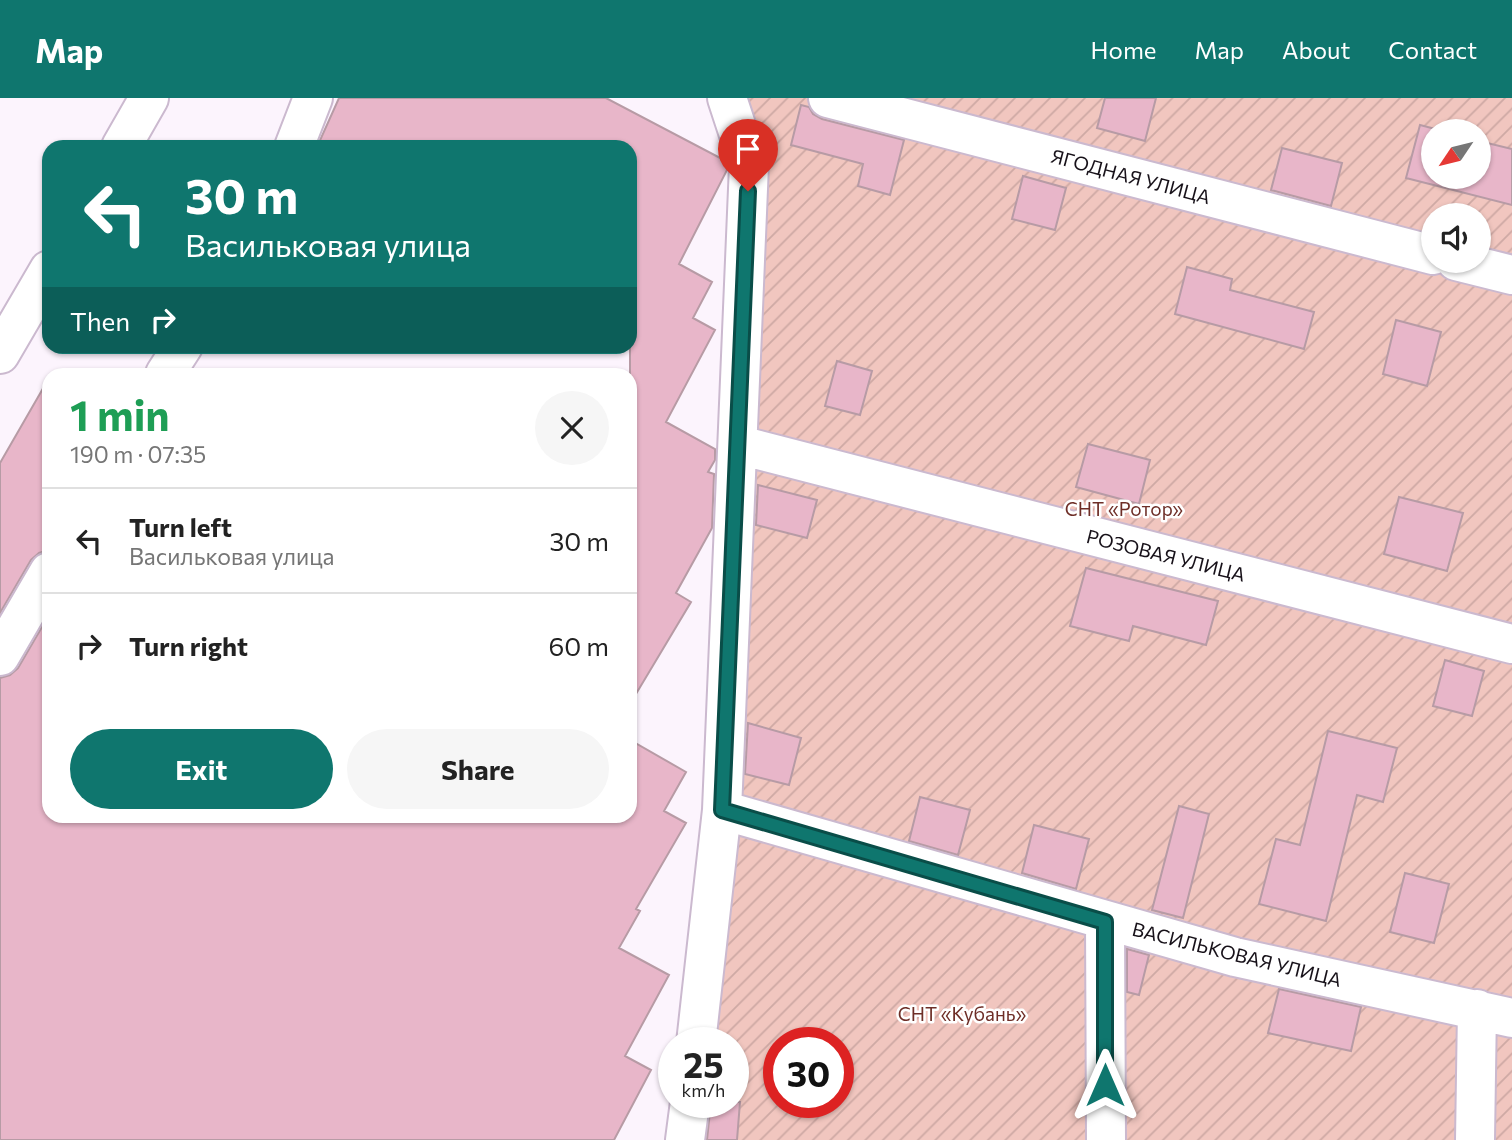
<!DOCTYPE html>
<meta charset="utf-8">
<style>
:root{--surface:#fff;--page:#f6f6f6;--text:#222;--muted:#767676;--line:#e0e0e0;--accent:#0f766e}
body{margin:0;font-family:Commissioner,sans-serif;background:var(--page);color:var(--text);height:100vh;display:flex;flex-direction:column;font-size:26px;white-space:nowrap}
*{box-sizing:border-box;margin:0}
p{font-size:23px;color:var(--muted)}
.icon{flex:none;width:38px;height:38px;fill:none;stroke:currentColor;stroke-width:2;stroke-linecap:round;stroke-linejoin:round}
.map{position:relative;flex:1;overflow:hidden}
.details{position:absolute;left:42px;top:270px;width:595px;height:455px;display:flex;flex-direction:column;background:var(--surface);border-radius:21px;box-shadow:0 2px 5px #0004}
.details>*{flex:none}
.banner{position:absolute;left:42px;top:42px;width:595px;height:214px;border-radius:21px;box-shadow:0 2px 5px #0004;background:#0f766e;color:#fff;overflow:hidden}
.needle{width:46px;rotate:235deg}
.controls{position:absolute;left:1421px;top:21px;display:grid;gap:14px}
.controls a{display:grid;place-items:center;width:70px;height:70px;border-radius:50%;background:var(--surface);box-shadow:0 2px 5px #0004;font-size:35px}
.speed{position:absolute;left:658px;top:929px;display:flex;gap:14px;font-size:35px;font-weight:700;text-align:center}
.speed>*{display:grid;place-content:center;width:91px;height:91px;border-radius:50%;background:var(--surface);box-shadow:0 2px 5px #0004;line-height:1}
.speed small{font-size:18px;font-weight:400}
.speed .limit{border:10px solid #d22;background:#fff;color:#111}
.pin{position:absolute;display:grid;place-items:center;width:60px;height:60px;color:#fff;margin:-72px -30px;border-radius:50% 50% 50% 0;rotate:-45deg;box-shadow:0 0 7px #0007}
.pin .icon{rotate:45deg}
.me{position:absolute;width:77px;margin:-38px;rotate:0deg;stroke-linejoin:round;filter:drop-shadow(0 0 5px #0008)}
.turn{display:flex;align-items:center;gap:24px;height:147px;padding:0 28px;font-size:32px}
.turn .icon{width:91px;height:91px;stroke-width:2.5}
.turn b{display:block;font-size:49px;line-height:60px}
.then{display:flex;align-items:center;height:66px;padding:0 28px;background:#0003;gap:14px;font-size:26px}
.round{display:grid;place-items:center;flex:none;width:74px;height:74px;border-radius:37px;background:var(--page)}
.headline{display:flex;align-items:center;justify-content:space-between;height:119px;padding:0 28px}
h1{font-size:42px;font-weight:700;line-height:52px;color:#1e9e55}
.button{display:flex;gap:14px;margin-top:auto;padding:14px 28px}
.button a{flex:1;height:80px;border-radius:42px;background:var(--accent);color:#fff;font-size:28px;font-weight:700;line-height:80px;text-align:center}
.button a+a{background:var(--page);color:var(--text)}
ul{padding:0;list-style:none}
li{display:flex;align-items:center;gap:21px;height:105px;padding:0 28px;border-top:2px solid var(--line)}
li div{flex:1}
li b{display:block;font-size:26px}
li em{font-style:normal}
header{display:flex;align-items:center;gap:42px;box-sizing:border-box;height:98px;padding:0 35px;background:var(--accent);color:#fff}
header strong{font-size:33px}
nav{display:flex;gap:38px;margin-inline-start:auto;font-size:24px}
.map>svg:first-child{display:block}
.garden{fill:url(#garden-furrows);fill-rule:evenodd}
.building{fill:#e8b6c9;stroke:#b79ba5;stroke-width:2}
.lines{fill:none;stroke-linecap:round;stroke-linejoin:round}
.minor-casing{stroke:#cbb9cf;stroke-width:42}
.major-casing{stroke:#cbb9cf;stroke-width:42}
.minor{stroke:#fff;stroke-width:38}
.major{stroke:#fff;stroke-width:38}
.route-casing{stroke:#0a4d48;stroke-width:18}
.route{stroke:#0f766e;stroke-width:12}
.labels{text-anchor:middle;dominant-baseline:central;stroke-width:5;stroke-linejoin:round;paint-order:stroke}
.street-label{font-size:19px;fill:#171119;stroke:#fff}
.park-label{font-size:19px;fill:#6e2e27;stroke:#fff}
</style>
<header>
<strong>Map</strong>
<nav><a>Home</a><a>Map</a><a>About</a><a>Contact</a></nav>
</header>
<div class="map">
<svg width="1512" height="1042" viewBox="0 0 1512 1042">
<defs>
<pattern id="garden-furrows" width="10" height="10" patternUnits="userSpaceOnUse" patternTransform="scale(1.75)"><rect width="10" height="10" fill="#f1c6bf"/><path d="M-1 1l2-2M0 10L10 0M9 11l2-2" fill="none" stroke="#cea9a4"/></pattern>
</defs>
<rect width="100%" height="100%" fill="#fcf4fd"/>
<path class="garden" d="M 727,0 L 1512,0 L 1512,1042 L 685,1042 L 690,1005 L 733,1004 L 733,945 L 696,945 L 749,67 ZM 1433,33 L 1479,33 L 1479,79 L 1433,79 ZM 1433,117 L 1479,117 L 1479,163 L 1433,163 ZM 779,945 L 838,945 L 838,1004 L 779,1004 Z"/>
<path class="building" d="M 339,0 L 606,0 L 724,62 L 727,72 L 679,166 L 712,184 L 693,220 L 715,232 L 666,324 L 715,351 L 715,362 L 708,374 L 714,376 L 712,430 L 676,495 L 691,504 L 630,606 L 630,49 L 317,49 Z
M 1105,0 L 1156,0 L 1145,43 L 1097,30 Z
M 801,7 L 809,9 L 813,16 L 822,21 L 904,42 L 890,97 L 858,88 L 863,66 L 791,47 Z
M 1420,27 L 1443,33 L 1433,33 L 1433,79 L 1479,79 L 1479,43 L 1512,51 L 1512,107 L 1406,80 Z
M 1282,50 L 1342,65 L 1331,108 L 1271,92 Z
M 1023,78 L 1066,90 L 1055,132 L 1012,121 Z
M 1187,169 L 1232,181 L 1230,192 L 1314,214 L 1304,251 L 1175,216 Z
M 1396,222 L 1441,234 L 1427,288 L 1383,276 Z
M 837,263 L 872,273 L 860,317 L 825,308 Z
M 49,280 L 49,452 L 39,455 L 31,462 L 0,515 L 0,365 Z
M 1088,346 L 1150,362 L 1139,406 L 1076,389 Z
M 758,387 L 817,402 L 807,440 L 756,427 Z
M 1399,399 L 1463,415 L 1447,473 L 1384,456 Z
M 1086,470 L 1218,503 L 1206,547 L 1133,528 L 1129,543 L 1070,528 Z
M 49,517 L 49,718 L 630,718 L 630,642 L 686,674 L 664,713 L 686,725 L 636,811 L 640,813 L 619,850 L 669,877 L 625,958 L 651,972 L 614,1042 L 0,1042 L 0,580 L 10,577 L 18,570 Z
M 1445,562 L 1484,573 L 1472,618 L 1433,608 Z
M 748,625 L 801,640 L 789,687 L 745,676 Z
M 1328,633 L 1397,650 L 1383,704 L 1357,697 L 1326,823 L 1259,806 L 1276,741 L 1300,747 Z
M 920,699 L 970,712 L 958,757 L 909,743 Z
M 1179,708 L 1209,716 L 1183,820 L 1152,812 Z
M 1034,727 L 1089,741 L 1076,791 L 1022,775 Z
M 1405,775 L 1449,786 L 1434,845 L 1390,834 Z
M 1127,851 L 1149,857 L 1139,897 L 1127,894 Z
M 1279,891 L 1361,909 L 1351,953 L 1268,935 Z
M 711,1004 L 740,1004 L 737,1042 L 707,1042 Z"/>
<g class="lines">
<defs>
<path id="minor" d="M 828,0 L 1433,157
M 294,49 L 313,0
M 1456,163 L 1512,177
M 165,276 L 183,248
M 739,347 L 1512,546
M 0,558 L 49,474
M 722,712 L 1235,859 L 1512,920
M 1105,824 L 1106,1042
M 696,945 L 722,712 L 749,67 L 727,0
M 685,1042 L 690,1004
M 1475,1042 L 1477,911"/>
<path id="major" d="M 121,49 L 149,0
M 0,256 L 49,172"/>
</defs>
<use href="#minor" class="minor-casing"/>
<use href="#major" class="major-casing"/>
<use href="#minor" class="minor"/>
<use href="#major" class="major"/>
</g>
<g class="lines">
<defs>
<path id="route" d="M 748,93 L 722,712 L 1105,824 L 1105,987"/>
</defs>
<use href="#route" class="route-casing"/>
<use href="#route" class="route"/>
</g>
<g class="labels">
<g class="street-label">
<text transform="translate(1131 78) rotate(15)">ЯГОДНАЯ УЛИЦА</text>
<text transform="translate(1166 457) rotate(14)">РОЗОВАЯ УЛИЦА</text>
<text transform="translate(1237 856) rotate(14)">ВАСИЛЬКОВАЯ УЛИЦА</text>
</g>
<g class="park-label">
<text x="1124" y="410">СНТ «Ротор»</text>
<text x="962" y="915">СНТ «Кубань»</text>
</g>
</g>
</svg>
<div class="controls">
<a><svg class="needle" viewBox="-14 -14 28 28"><path d="M0-13l5 13h-10z" fill="#e53935"/><path d="M0 13l5-13h-10z" fill="#767676"/></svg></a>
<a><svg class="icon" aria-label="sound" viewBox="0 0 24 24"><path d="M4 9h4l5-4v14l-5-4H4zM17 9q2 3 0 6"/></svg></a>
</div>
<div class="speed"><div>25<small>km/h</small></div><div class="limit">30</div></div>
<div class="pin" style="left:748px;top:93px;background:#d93025"><svg class="icon" aria-label="arrive" viewBox="0 0 24 24"><path d="M6 21V4h12l-3 4 3 4H6"/></svg></div>
<svg class="me" style="left:1105px;top:987px" viewBox="-20 -20 40 40"><path d="M0-17L14 15 0 8-14 15z" fill="#0f766e" stroke="#fff" stroke-width="4"/></svg>
<div class="banner">
<div class="turn"><svg class="icon" aria-label="left" viewBox="0 0 24 24"><path d="M17 20v-9H6M10 6l-5 5 5 5"/></svg><div><b>30 m</b>Васильковая улица</div></div>
<div class="then">Then<svg class="icon" aria-label="right" viewBox="0 0 24 24"><path d="M7 20v-9h11M14 6l5 5-5 5"/></svg></div>
</div>
<section class="details">
<div class="headline"><div><h1>1 min</h1><p>190 m · 07:35</p></div><a class="round"><svg class="icon" aria-label="close" viewBox="0 0 24 24"><path d="M6 6l12 12M18 6L6 18"/></svg></a></div>
<ul>
<li><svg class="icon" aria-label="left" viewBox="0 0 24 24"><path d="M17 20v-9H6M10 6l-5 5 5 5"/></svg><div><b>Turn left</b><p>Васильковая улица</p></div><em>30 m</em></li>
<li><svg class="icon" aria-label="right" viewBox="0 0 24 24"><path d="M7 20v-9h11M14 6l5 5-5 5"/></svg><div><b>Turn right</b></div><em>60 m</em></li>
</ul>
<div class="button"><a>Exit</a><a>Share</a></div>
</section>
</div>
